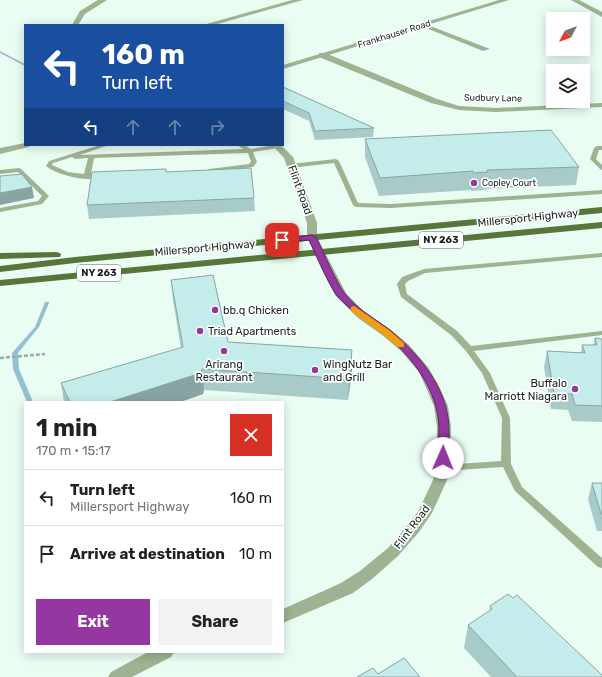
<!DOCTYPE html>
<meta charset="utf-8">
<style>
:root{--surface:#fff;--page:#f2f2f2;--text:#202124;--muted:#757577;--line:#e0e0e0;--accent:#9437a1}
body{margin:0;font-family:Rubik,sans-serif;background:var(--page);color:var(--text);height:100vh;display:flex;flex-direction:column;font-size:15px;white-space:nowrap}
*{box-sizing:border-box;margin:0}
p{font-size:13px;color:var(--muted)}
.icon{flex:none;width:22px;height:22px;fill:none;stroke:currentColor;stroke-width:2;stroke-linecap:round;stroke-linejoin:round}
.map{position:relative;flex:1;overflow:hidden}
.details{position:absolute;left:24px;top:401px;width:260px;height:252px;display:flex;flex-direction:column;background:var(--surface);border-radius:0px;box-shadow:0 2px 10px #0003}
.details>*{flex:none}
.guide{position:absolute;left:24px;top:24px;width:260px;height:122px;border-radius:0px;box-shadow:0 2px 10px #0003;background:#1a4fa0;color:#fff;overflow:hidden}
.needle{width:26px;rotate:229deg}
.fabs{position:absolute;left:546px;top:12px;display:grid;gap:8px}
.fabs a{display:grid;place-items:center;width:44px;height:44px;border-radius:0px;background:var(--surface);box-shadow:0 2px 10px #0003;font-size:20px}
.pin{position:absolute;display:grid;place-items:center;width:34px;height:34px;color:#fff;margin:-17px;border-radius:8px;box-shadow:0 2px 6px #0006}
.me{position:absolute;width:44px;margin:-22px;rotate:1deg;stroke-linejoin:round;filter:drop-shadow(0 0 3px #0008)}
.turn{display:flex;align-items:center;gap:14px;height:84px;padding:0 12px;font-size:18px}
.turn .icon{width:52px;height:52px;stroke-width:2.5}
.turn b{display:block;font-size:28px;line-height:34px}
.lanes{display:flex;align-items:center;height:38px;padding:0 12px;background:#0003;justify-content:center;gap:20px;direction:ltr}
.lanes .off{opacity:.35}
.round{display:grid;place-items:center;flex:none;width:42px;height:42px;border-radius:0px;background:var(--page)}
.head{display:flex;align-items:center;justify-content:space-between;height:68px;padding:0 12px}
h1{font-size:24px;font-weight:700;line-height:30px}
.cta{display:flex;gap:8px;margin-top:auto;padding:8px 12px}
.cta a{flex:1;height:46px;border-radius:0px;background:var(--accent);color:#fff;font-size:16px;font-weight:700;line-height:46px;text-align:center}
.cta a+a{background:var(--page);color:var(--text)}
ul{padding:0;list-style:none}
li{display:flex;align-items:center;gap:12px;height:56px;padding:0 12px;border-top:1px solid var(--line)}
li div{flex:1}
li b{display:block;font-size:15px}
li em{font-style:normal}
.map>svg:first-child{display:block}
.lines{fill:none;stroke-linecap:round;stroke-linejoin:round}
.stream{fill:#96bfd2;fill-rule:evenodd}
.path{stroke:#9baca4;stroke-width:2.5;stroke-dasharray:4 2;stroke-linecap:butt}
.service{fill:#9fb291;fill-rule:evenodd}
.minor{fill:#9fb291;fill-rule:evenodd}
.tertiary{fill:#9fb291;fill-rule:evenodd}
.primary{fill:#57773a;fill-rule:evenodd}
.wall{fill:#a8cbca}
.shaded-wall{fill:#88a5a4}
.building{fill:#c3eceb;stroke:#88a5a4}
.route{fill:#9437a1;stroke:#602469}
.slow{fill:#f59e0b}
.poi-dot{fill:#9437a1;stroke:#fff;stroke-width:1.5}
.labels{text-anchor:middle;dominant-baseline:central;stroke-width:3.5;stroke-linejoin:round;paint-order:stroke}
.far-street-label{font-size:9px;fill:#18241e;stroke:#fff}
.far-poi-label{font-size:9px;fill:#18241e;stroke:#fff;text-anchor:start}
.shield{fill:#fff;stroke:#5d6662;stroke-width:1}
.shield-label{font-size:10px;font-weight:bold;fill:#18241e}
.street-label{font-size:11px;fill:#18241e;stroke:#fff}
.poi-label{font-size:11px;fill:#18241e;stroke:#fff;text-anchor:start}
</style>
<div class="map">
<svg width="602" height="677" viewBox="0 0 602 677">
<rect width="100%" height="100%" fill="#e9fdf3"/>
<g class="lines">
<path class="stream" d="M 0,51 L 25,64 L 25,66 L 0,53 Z
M 45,302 L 49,302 L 49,303 L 39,327 L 18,353 L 19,369 L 33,402 L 27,402 L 13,369 L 12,353 L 35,327 Z"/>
<path class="path" d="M 0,358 L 45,354"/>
<path class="service" d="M 100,145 L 109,145 L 80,155 L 243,149 L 237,145 L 244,145 L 251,149 L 274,145 L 281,146 L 278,148 L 253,152 L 257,162 L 253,167 L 211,172 L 208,170 L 209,169 L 249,164 L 251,162 L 248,153 L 94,158 L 91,174 L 101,174 L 104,176 C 93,184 56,175 46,166 L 49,161 ZM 72,157 L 75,159 L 88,158 L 84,174 L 68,172 L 52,165 L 53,163 Z
M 597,146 L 602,146 L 602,150 L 599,150 L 596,159 L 602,165 L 602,170 L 600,169 L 590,159 L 594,148 Z
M 336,159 L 339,161 L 358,203 L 391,204 L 602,190 L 602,194 L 391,208 L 356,207 L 353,205 L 334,163 L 290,168 L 287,166 L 290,164 Z
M 19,168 L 21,169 L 49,196 L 42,204 L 0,212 L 0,208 L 38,201 L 42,196 L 18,172 L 0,174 L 0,170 Z
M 602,253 L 602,257 L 425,273 L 408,281 L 405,284 L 407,294 L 457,331 L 471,346 L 602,331 L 602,335 L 474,351 L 490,373 L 510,418 L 511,464 L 522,487 L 602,558 L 602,568 L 598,567 L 515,491 L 503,467 L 443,471 L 440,470 L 438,468 L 440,466 L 443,465 L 501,461 L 502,418 L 482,373 L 466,351 L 451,335 L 401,297 L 397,284 L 402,277 L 424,269 Z"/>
<path class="minor" d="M 98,0 L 107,0 L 85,14 L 78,25 L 72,25 L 80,11 Z
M 292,0 L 303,0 L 214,25 L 203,25 Z
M 571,0 L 579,0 L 602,12 L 602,17 Z
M 421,24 L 425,24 L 490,49 L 483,51 L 421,26 Z
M 319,53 L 325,53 L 437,99 L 459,106 L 496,108 L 602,103 L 602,107 L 496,112 L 459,110 L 431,103 L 319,57 Z
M 25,143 L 25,145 L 30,145 L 29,147 L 0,154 L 0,148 Z"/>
<path class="tertiary" d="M 499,0 L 509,0 L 283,69 L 283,65 Z
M 272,145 L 281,145 L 293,157 L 317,223 L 317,237 L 346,293 L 366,314 L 390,329 L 409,345 L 428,367 L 439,386 L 448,406 L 451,427 L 450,468 L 447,480 L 432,513 L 419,532 L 398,556 L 372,579 L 353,593 L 283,623 L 283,609 L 341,583 L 360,571 L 388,548 L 409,524 L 419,510 L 433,480 L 436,468 L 437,427 L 434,406 L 419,372 L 401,351 L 382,335 L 358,318 L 335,295 L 307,237 L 307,223 L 284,158 Z
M 148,652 L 174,652 L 171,657 L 132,677 L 108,677 L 111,672 Z"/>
<path class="primary" d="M 602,207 L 602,213 L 75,263 L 0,272 L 0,266 L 75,257 Z
M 602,222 L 602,228 L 0,286 L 0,280 Z
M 56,252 L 60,253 L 61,255 L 60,257 L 0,259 L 0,253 Z"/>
</g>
<path class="wall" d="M 283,87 L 374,128 L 373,137 L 315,140 L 309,121 L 283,109 Z
M 365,139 L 579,167 L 576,185 L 486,189 L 486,190 L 471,191 L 471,190 L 379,196 L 365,157 Z
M 166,172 L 254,198 L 255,211 L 89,219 L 87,205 Z
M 171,280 L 228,342 L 352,350 L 352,371 L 348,400 L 204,390 L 203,394 L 180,402 L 64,402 L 61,383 L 181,348 L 173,300 Z
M 595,338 L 602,339 L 602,422 L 572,421 L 568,410 L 551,409 L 544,367 L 547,351 L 581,353 L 582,345 L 593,345 Z
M 592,483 L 602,483 L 602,531 L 597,531 L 588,499 Z
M 490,606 L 602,677 L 491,677 L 464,648 L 468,625 L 490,611 Z"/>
<path class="shaded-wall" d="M 32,187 L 34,198 L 0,205 L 0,193 Z
M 352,350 L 352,371 L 348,400 L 349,379 Z
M 202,369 L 204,390 L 203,394 L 180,402 L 110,402 Z"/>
<path class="building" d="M 283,87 L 374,128 L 315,131 L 309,113 L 283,101 Z
M 551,130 L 579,167 L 487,170 L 488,172 L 473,173 L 473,171 L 380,178 L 365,139 Z
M 251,168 L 254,198 L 87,205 L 92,172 L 166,169 L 166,172 Z
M 22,174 L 32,187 L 0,193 L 0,176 Z
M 213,275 L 228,342 L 352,350 L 349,379 L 202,369 L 201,373 L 110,402 L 70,402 L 61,383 L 183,347 L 171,280 Z
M 595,338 L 602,339 L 602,406 L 575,405 L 572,394 L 554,393 L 547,351 L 585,353 L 582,345 L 597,345 Z
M 592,483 L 602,483 L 602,515 L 601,514 Z
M 508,594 L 513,598 L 517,595 L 602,675 L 602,677 L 517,677 L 468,625 L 492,609 L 490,606 Z
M 404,658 L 420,677 L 357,677 L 373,668 L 378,674 Z"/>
<path class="route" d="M 312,235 L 316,237 C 324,253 336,282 345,294 C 359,311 375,318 391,331 C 421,356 450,391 449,433 C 449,441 451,454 447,461 L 439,461 L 438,458 C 438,448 439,438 439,428 C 438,390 412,356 383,333 C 367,321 353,313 338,297 C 329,286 316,255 309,240 L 282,243 L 278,240 L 282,238 Z"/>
<path class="slow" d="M 354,306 L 389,330 L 404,343 L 404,347 L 398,347 L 383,334 L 351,311 L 351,307 Z"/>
<g class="poi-dot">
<circle cx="474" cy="183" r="4"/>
<circle cx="215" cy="310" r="4"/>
<circle cx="200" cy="331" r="4"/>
<circle cx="224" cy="351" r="4"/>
<circle cx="315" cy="370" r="4"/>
<circle cx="575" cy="389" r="4"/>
</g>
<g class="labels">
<g class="far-street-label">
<text transform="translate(394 34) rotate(-17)">Frankhauser Road</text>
<text transform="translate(493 98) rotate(1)">Sudbury Lane</text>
</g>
<g class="far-poi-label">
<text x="482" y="183">Copley Court</text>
</g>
<g class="shield">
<rect x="419" y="232" width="44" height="16" rx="3"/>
<rect x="77" y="265" width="44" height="16" rx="3"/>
</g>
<g class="shield-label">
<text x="441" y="240">NY 263</text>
<text x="99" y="273">NY 263</text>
</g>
<g class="street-label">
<text transform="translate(300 190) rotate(70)">Flint Road</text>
<text transform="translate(528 218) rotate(-6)">Millersport Highway</text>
<text transform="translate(205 248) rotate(-5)">Millersport Highway</text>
<text transform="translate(412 527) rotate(-53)">Flint Road</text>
</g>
<g class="poi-label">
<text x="223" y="310">bb.q Chicken</text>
<text x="208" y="331">Triad Apartments</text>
<text x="224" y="364" text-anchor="middle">Arirang<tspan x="224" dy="13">Restaurant</tspan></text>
<text x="323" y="364">WingNutz Bar<tspan x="323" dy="13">and Grill</tspan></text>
<text x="567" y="383" text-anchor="end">Buffalo<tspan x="567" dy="13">Marriott Niagara</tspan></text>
</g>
</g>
</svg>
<div class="fabs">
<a><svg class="needle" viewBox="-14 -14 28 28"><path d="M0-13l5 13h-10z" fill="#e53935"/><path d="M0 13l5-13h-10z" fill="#757577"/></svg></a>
<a><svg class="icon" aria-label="layers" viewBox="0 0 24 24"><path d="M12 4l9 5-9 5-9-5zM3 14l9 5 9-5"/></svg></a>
</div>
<div class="pin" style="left:282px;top:240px;background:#d93025"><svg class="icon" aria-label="arrive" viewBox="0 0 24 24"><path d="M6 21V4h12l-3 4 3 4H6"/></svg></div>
<svg class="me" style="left:443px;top:458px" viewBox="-20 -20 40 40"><circle r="19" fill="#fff"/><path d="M0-13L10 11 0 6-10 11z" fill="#9437a1"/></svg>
<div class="guide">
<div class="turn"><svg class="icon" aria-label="left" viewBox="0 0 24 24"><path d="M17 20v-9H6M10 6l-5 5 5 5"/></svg><div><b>160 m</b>Turn left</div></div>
<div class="lanes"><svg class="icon" aria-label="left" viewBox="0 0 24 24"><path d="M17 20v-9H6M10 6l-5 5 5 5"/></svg><svg class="icon off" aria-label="ahead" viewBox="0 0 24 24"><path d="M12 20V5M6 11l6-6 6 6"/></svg><svg class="icon off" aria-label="ahead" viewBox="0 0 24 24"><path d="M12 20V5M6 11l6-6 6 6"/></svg><svg class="icon off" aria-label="right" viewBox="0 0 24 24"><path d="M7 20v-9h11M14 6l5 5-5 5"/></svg></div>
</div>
<section class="details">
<div class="head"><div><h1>1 min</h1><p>170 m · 15:17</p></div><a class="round" style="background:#d93025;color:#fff"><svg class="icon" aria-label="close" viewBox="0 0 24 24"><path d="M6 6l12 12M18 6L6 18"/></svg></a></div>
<ul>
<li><svg class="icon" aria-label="left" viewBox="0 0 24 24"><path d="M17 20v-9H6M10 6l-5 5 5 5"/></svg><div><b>Turn left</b><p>Millersport Highway</p></div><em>160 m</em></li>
<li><svg class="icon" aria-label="arrive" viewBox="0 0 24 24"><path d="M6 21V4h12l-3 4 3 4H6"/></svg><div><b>Arrive at destination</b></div><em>10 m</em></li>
</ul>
<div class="cta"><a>Exit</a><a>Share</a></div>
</section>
</div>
